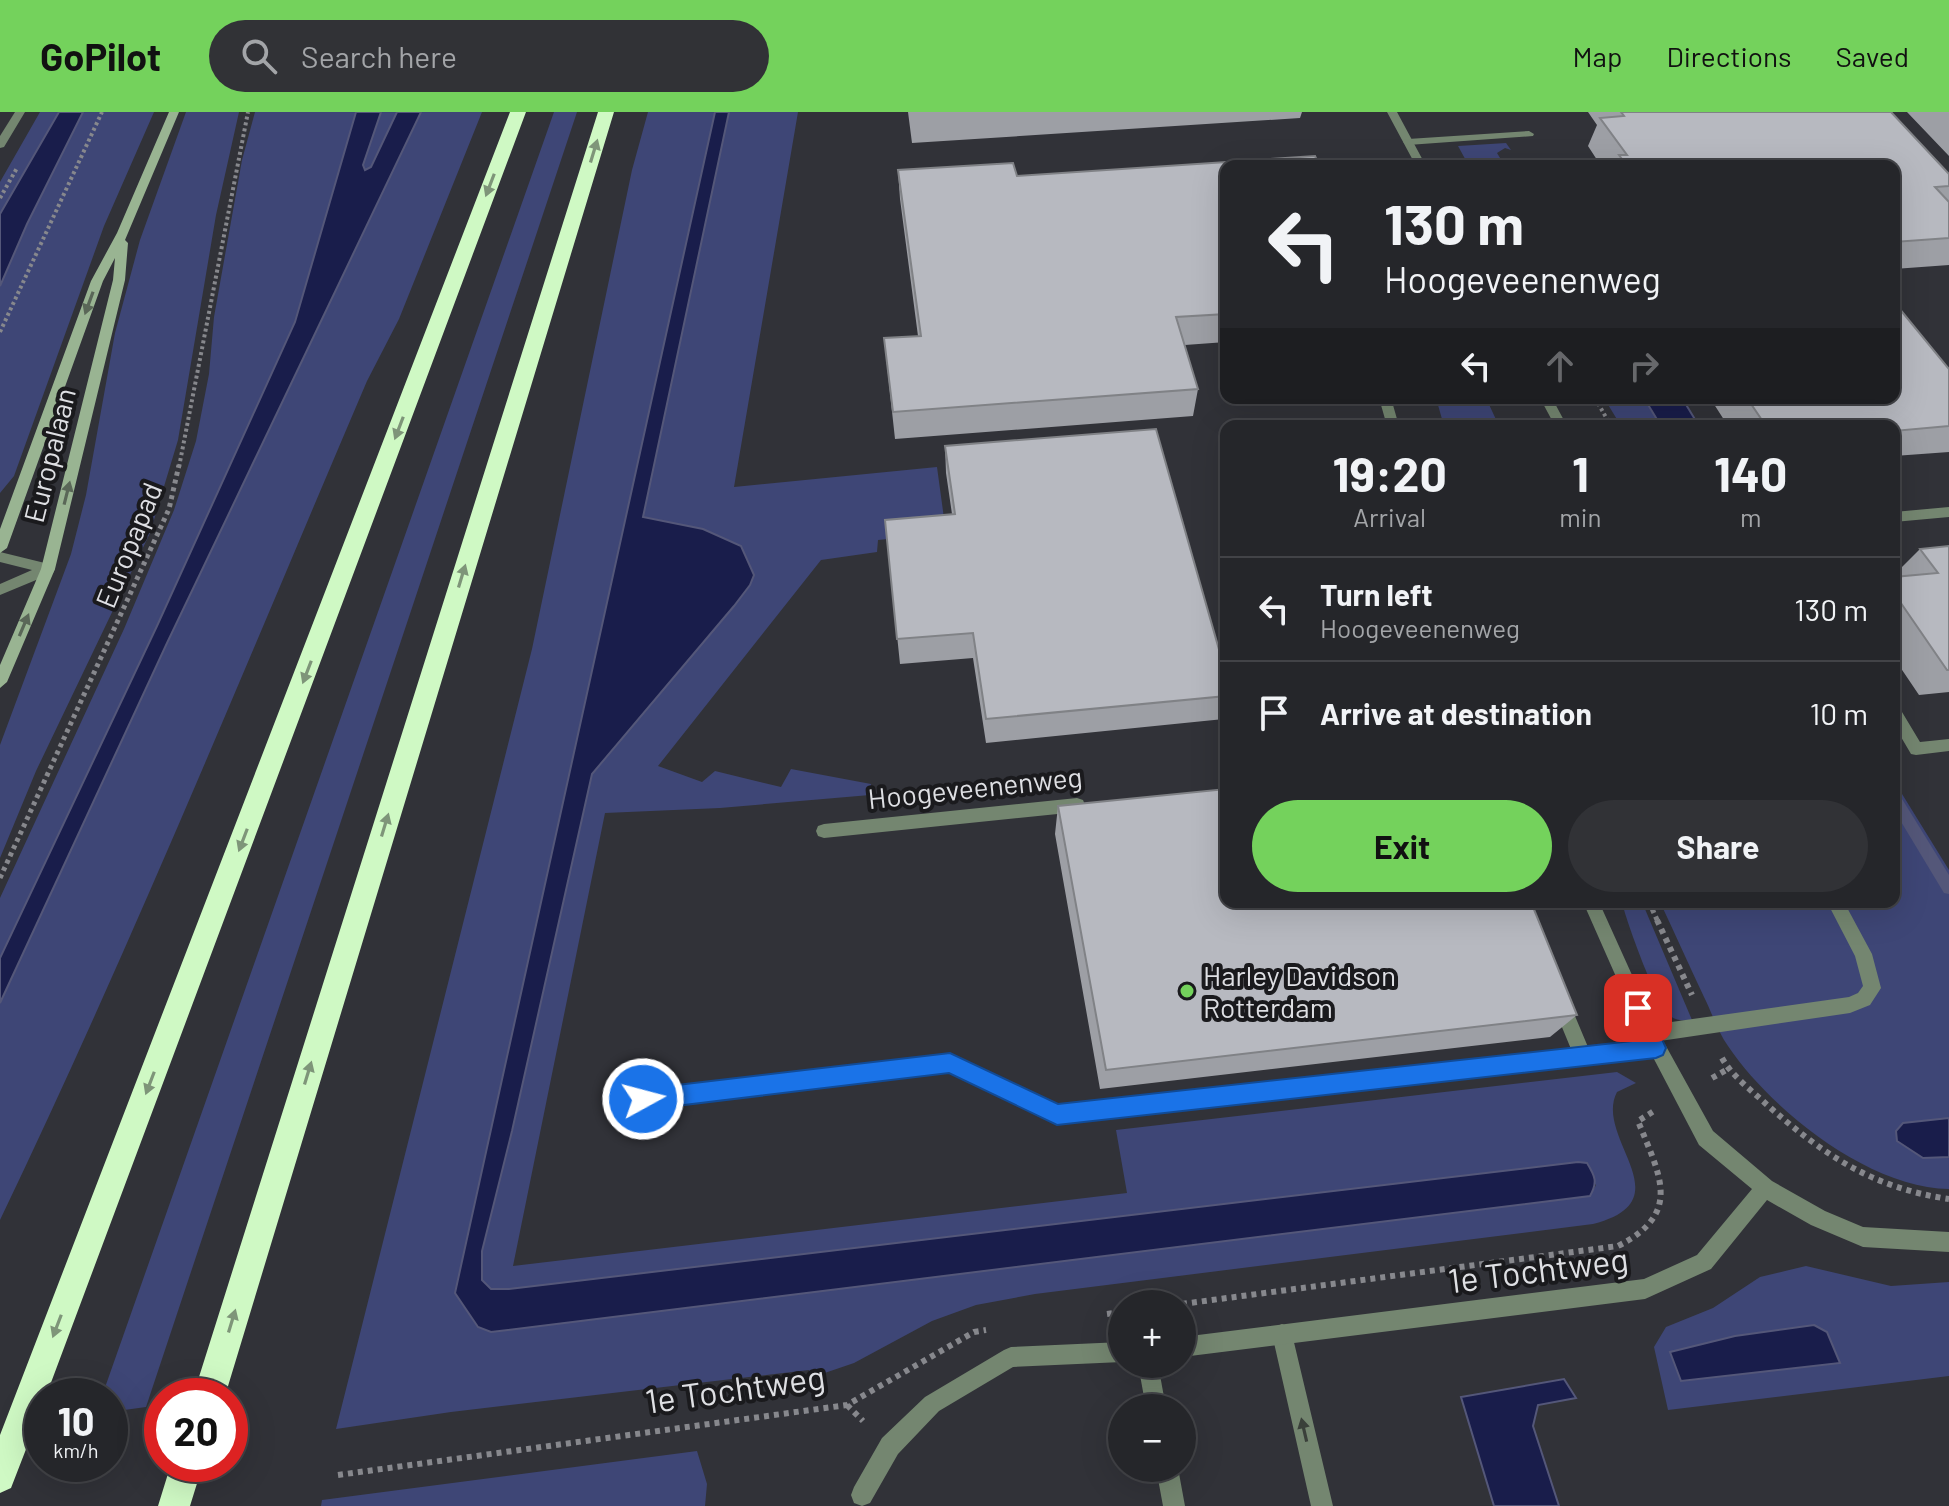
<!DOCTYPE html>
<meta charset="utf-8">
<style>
:root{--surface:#25262a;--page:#313236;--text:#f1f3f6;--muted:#a3a5a8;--line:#424347;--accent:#74d25c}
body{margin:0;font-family:Barlow,sans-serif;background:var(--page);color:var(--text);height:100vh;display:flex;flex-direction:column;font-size:30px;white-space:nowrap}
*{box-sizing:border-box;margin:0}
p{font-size:26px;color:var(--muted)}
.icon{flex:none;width:44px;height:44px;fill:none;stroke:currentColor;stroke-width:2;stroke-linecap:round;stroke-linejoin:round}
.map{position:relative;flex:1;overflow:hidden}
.panel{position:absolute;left:1220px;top:308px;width:680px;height:488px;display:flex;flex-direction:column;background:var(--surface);border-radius:16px;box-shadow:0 8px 32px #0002,0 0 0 2px var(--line)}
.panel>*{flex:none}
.banner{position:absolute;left:1220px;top:48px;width:680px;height:244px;border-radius:16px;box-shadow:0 8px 32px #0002,0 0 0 2px var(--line);background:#25262a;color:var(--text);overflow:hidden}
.controls{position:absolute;left:1108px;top:1178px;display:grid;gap:16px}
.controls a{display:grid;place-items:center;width:88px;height:88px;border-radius:50%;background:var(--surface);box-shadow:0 8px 32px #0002,0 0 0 2px var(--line);font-size:40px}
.speed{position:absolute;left:24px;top:1266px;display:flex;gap:16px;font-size:40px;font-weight:700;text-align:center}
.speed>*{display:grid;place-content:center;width:104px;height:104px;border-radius:50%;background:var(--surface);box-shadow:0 8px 32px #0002,0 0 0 2px var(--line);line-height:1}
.speed small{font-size:20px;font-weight:400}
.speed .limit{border:12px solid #d22;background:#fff;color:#111}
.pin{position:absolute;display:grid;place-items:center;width:68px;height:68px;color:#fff;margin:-34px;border-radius:16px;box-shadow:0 4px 12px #0006}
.me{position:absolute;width:88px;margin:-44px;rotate:83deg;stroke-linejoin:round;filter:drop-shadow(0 0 6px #0008)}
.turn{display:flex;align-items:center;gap:28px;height:168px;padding:0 32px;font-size:36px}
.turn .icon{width:104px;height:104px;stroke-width:2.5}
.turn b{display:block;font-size:56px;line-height:68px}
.lanes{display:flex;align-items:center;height:76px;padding:0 32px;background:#0003;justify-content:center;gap:40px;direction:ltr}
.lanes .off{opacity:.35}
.eta{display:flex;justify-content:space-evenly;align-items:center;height:136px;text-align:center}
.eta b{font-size:48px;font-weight:700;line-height:56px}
.button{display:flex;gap:16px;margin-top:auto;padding:16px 32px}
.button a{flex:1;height:92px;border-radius:48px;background:var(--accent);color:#111;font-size:32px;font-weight:700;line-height:92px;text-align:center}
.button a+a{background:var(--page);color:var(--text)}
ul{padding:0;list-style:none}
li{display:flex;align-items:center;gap:24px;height:104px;padding:0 32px;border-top:2px solid var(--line)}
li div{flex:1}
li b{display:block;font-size:30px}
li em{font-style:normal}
header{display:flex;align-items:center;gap:48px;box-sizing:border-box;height:112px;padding:0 40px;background:var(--accent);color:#111}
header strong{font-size:38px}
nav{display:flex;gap:44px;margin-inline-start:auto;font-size:28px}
.search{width:560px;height:72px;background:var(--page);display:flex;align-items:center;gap:20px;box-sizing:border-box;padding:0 28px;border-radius:44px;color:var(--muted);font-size:30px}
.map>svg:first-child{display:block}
.green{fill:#3e4676}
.water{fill:#191d4b;stroke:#545779;stroke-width:2}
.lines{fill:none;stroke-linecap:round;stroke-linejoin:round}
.stream{fill:#545779;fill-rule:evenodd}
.path-far2{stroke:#87888d;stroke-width:4;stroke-dasharray:3 3;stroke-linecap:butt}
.path-far1{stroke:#87888d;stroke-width:5;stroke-dasharray:4 4;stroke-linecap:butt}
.path{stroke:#87888d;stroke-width:6;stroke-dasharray:5 5;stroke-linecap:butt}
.service{fill:#748670;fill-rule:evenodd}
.minor{fill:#748670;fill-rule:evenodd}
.secondary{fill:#99b492;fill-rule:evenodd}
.motorway{fill:#cff9c4;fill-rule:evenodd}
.wall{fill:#9d9fa5}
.building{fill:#b7b9c0;stroke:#808286;stroke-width:2}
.oneway{fill:#7e9579}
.oneway2{fill:#5a6758}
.oneway3{fill:#3a403a}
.route{fill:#1a73e8;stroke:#114b97;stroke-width:2}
.poi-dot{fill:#74d25c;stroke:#1a1a1d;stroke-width:3}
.labels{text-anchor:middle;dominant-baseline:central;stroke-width:8;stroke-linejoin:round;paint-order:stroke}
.street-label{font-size:28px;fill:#dedfe3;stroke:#1a1a1d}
.poi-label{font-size:28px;fill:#dedfe3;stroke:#1a1a1d;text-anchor:start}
.near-street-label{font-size:34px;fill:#dedfe3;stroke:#1a1a1d}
</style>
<header>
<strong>GoPilot</strong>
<div class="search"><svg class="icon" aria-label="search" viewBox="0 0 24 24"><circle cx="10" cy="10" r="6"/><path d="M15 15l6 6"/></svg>Search here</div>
<nav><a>Map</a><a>Directions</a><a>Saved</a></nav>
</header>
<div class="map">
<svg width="1949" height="1394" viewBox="0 0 1949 1394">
<rect width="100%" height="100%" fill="#313238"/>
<path class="green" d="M 40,0 L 59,0 L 0,102 L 0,70 Z
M 83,0 L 154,0 L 104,114 L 14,364 L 0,381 L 0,174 L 27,112 Z
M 186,0 L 239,0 L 216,103 L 178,328 L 150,421 L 36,659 L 0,746 L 0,633 L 71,442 L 86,383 L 115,221 L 140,128 Z
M 255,0 L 356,0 L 295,210 L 157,514 L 0,846 L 0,786 L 124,517 L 174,398 L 196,329 L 209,262 L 214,205 L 242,48 Z
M 381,0 L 397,0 L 370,56 L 365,58 L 363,53 Z
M 421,0 L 482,0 L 399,207 L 367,269 C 247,550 132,833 0,1108 L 0,891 L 167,531 Z
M 554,0 L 577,0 L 146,1295 L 110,1300 L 110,1284 L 102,1284 Z
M 648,0 L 715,0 L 455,1181 L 478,1215 L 492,1220 L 1590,1084 L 1596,1073 L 1578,1050 L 509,1177 L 491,1177 L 482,1168 L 482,1139 L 512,1019 L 592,662 L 734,494 L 703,417 L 643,405 L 729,0 L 798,0 L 734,375 L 937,355 L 946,421 L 878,428 L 877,440 L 821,448 L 658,654 L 702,670 L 715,659 L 781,675 L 791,657 L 871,672 L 870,683 L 720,696 L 605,701 L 513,1154 L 1127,1081 L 1116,1018 L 1617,960 L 1636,971 L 1617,980 C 1593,1026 1686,1088 1593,1112 L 1035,1182 L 976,1193 L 932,1209 L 854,1251 L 810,1266 L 809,1258 L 451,1300 L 336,1317 L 532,537 L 632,58 Z
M 1506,31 L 1511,38 L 1505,36 L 1497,41 L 1505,54 L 1469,54 L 1458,34 Z
M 1436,286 L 1486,286 L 1499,314 L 1444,314 Z
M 1604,286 L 1644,286 L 1661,314 L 1621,314 Z
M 1894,669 L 1949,758 L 1949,1006 L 1903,1011 L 1923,1046 L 1949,1045 L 1949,1077 C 1869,1076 1771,998 1728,934 C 1718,920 1712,901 1704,885 C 1689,853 1675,822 1660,790 L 1894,790 Z
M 1622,790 L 1642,790 L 1692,908 C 1683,909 1675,909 1668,902 C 1656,890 1626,809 1622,790 Z
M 1806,1154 L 1891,1174 L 1949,1170 L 1949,1264 L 1668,1298 L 1654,1235 L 1666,1215 L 1713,1196 L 1760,1165 Z
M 697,1339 L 707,1372 L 705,1394 L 321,1394 L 322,1388 Z"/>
<path class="water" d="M 59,0 L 83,0 L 27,112 L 0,174 L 0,102 Z
M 356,0 L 381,0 L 363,53 L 365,58 L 371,55 L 397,0 L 421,0 L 167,531 L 0,891 L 0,846 L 157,514 L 295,210 Z
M 715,0 L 729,0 L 643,405 L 703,417 L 741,434 L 754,463 L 750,473 L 734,494 L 592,662 L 512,1019 L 482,1139 L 482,1168 L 491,1177 L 509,1177 L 1578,1050 L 1587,1051 C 1595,1064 1598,1070 1590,1084 L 491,1220 L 478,1215 L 455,1181 Z
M 1644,286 L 1682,286 L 1699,314 L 1661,314 Z
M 1949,1006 L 1949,1045 L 1923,1046 L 1897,1029 L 1896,1019 L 1903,1011 Z
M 1814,1213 L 1827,1220 L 1840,1251 L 1681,1269 L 1670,1240 L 1735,1224 Z
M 1564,1267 L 1576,1286 L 1538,1293 L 1533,1314 L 1559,1394 L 1494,1394 L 1461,1285 Z"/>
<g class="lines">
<path class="stream" d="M 1894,680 L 1899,682 L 1949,763 L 1949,782 L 1944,781 L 1894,698 Z"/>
<path class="path-far2" d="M 0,86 L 17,56
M 0,220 L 102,0
M 1595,286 L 1611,314
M 179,355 L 248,0"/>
<path class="path-far1" d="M 0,766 L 169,397 L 179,353
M 1649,790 L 1658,810"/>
<path class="path" d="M 1657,808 L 1692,883
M 1722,946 C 1732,964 1750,977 1765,991 C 1822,1042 1872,1076 1949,1087
M 1712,966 L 1728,957
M 1182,1192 L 1618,1134 C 1683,1101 1660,1064 1638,1009 L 1654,999
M 1107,1202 L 1122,1200
M 847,1293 L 863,1309
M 338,1363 L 847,1293 L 974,1220 L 986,1218"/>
<path class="service" d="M 1529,19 L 1534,22 L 1533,24 L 1408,33 L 1403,30 L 1408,27 Z
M 1379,286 L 1391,286 L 1399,314 L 1387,314 Z
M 1894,593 L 1899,595 L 1920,630 L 1949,627 L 1949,639 L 1916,643 L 1911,642 L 1894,613 Z
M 1077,686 L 1083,688 L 1085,693 L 1083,698 L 1077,700 L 824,726 L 818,724 L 816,719 L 818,714 L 824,712 Z
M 1827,790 L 1844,790 L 1872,842 L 1881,876 L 1870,893 L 1850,901 L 1660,929 L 1665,936 L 1662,942 L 1656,945 L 1057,1012 L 949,960 L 643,996 L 636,993 L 634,987 L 636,981 L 643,978 L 950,942 L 1058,994 L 1571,937 L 1552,891 L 1555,885 L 1561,883 L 1567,885 L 1588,935 L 1645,929 L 1641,922 L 1644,916 L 1650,913 L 1849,885 L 1858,881 L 1863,874 L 1855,844 Z
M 1282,1212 L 1289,1215 L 1292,1222 L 1333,1394 L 1311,1394 L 1272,1222 L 1275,1215 Z
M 1138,1252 L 1158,1252 L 1166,1296 L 1146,1296 Z
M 1156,1356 L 1178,1356 L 1185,1394 L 1163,1394 Z"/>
<path class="minor" d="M 15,0 L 25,0 L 4,35 L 0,36 L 0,24 Z
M 1387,0 L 1397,0 L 1426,54 L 1416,54 Z
M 1540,286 L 1552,286 L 1567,314 L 1555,314 Z
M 1949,395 L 1949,405 L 1894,410 L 1894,400 Z
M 0,440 L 53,453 L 55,457 L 53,461 L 0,483 L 0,472 L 32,458 L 0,450 Z
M 1583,790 L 1599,790 L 1656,916 L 1713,1019 L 1772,1069 L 1825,1099 L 1863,1115 L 1949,1120 L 1949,1140 L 1863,1135 L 1811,1113 L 1767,1088 L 1711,1157 L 1645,1187 L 1182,1245 L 1182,1225 L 1644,1167 L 1697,1143 L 1752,1077 L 1699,1033 L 1644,928 Z
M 1122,1230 L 1122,1250 L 1013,1255 L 939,1299 L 898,1342 L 870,1391 L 862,1394 L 854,1391 L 851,1383 L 854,1375 L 882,1326 L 925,1285 L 1004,1238 L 1011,1235 Z"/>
<path class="secondary" d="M 169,0 L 179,0 L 125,128 L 128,131 L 125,168 L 55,457 L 7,570 L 0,576 L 0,553 L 41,457 L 113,168 L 115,146 L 103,169 L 7,436 L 0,441 L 0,417 L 91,169 L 117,121 Z"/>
<path class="motorway" d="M 510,0 L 526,0 L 46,1284 L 42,1284 L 42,1296 L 11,1376 L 0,1381 L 0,1323 Z
M 598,0 L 614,0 L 225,1284 L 193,1284 Z
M 171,1352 L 203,1352 L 190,1394 L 158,1394 Z"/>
</g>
<path class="wall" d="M 908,0 L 1302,0 L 1300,6 L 912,31 Z
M 1588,0 L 1891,0 L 1949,62 L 1949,153 L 1894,157 L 1894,54 L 1601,54 L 1588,34 L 1597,13 Z
M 1907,0 L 1949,0 L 1949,44 Z
M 1315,44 L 1318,51 L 1365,48 L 1368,54 L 1226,54 L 1226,230 L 1185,233 L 1198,277 L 1193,304 L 895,327 L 884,226 L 918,224 L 900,87 L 898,58 L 1013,51 L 1017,64 Z
M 1949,257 L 1949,340 L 1894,344 L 1894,314 L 1728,314 L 1710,286 L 1894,286 Z
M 945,334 L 1226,562 L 1226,602 L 1224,607 L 986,631 L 973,546 L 900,552 L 885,408 L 952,402 L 946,361 Z
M 1949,434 L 1949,580 L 1919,583 L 1894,546 L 1894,465 L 1896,465 L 1894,463 L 1920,437 Z
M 1058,694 L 1577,903 L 1550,925 L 1100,977 L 1055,722 Z"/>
<path class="building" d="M 1621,0 L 1891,0 L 1949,62 L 1949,74 L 1935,75 L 1949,90 L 1949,126 L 1894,130 L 1894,54 L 1627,54 L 1619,43 L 1627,43 L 1600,6 L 1624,4 Z
M 1315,44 L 1318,51 L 1365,48 L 1368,54 L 1226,54 L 1226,202 L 1176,205 L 1198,277 L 893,300 L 884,226 L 921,224 L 898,58 L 1013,51 L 1017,64 Z
M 1894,190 L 1949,257 L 1949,314 L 1894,319 L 1894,314 L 1766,314 L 1747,286 L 1894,286 Z
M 1156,317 L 1226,562 L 1226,584 L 986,607 L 973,521 L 897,527 L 885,408 L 955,402 L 945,334 Z
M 1949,434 L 1949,558 L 1947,558 L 1894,481 L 1894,465 L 1938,461 L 1920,437 Z
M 1226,677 L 1226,790 L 1531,790 L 1577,903 L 1106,958 L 1058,694 Z"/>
<defs><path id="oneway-solid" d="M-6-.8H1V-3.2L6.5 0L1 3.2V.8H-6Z" transform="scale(2)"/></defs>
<g class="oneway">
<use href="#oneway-solid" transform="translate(594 39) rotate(-73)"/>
<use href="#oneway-solid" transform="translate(490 73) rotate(111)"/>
<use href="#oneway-solid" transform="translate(399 316) rotate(111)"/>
<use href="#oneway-solid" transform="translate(462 464) rotate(-73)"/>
<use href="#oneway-solid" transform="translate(307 560) rotate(111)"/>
<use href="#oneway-solid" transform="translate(385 713) rotate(-73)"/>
<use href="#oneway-solid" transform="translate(243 728) rotate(111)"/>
<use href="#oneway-solid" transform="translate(308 961) rotate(-73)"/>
<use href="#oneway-solid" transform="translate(150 971) rotate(111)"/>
<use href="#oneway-solid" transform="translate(232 1209) rotate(-73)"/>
<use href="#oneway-solid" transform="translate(57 1214) rotate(111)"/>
</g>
<g class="oneway2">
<use href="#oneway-solid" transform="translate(89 191) rotate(110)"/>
<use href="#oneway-solid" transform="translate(67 381) rotate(-76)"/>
<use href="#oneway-solid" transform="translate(24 513) rotate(-67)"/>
</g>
<use class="oneway3" href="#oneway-solid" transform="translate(1304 1318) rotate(-103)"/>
<path class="route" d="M 1638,886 L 1645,889 L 1666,936 L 1663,943 L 1656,946 L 1057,1013 L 949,961 L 643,998 L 635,995 L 632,987 L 635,980 L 643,977 L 950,941 L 1058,992 L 1642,928 L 1628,896 L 1631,889 Z"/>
<circle class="poi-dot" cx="1187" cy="879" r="8"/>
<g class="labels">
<g class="street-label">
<text transform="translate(49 343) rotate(-76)">Europalaan</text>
<text transform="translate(128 433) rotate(-68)">Europapad</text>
<text transform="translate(975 675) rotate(-6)">Hoogeveenenweg</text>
</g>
<g class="poi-label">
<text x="1203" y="863">Harley Davidson<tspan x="1203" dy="32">Rotterdam</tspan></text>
</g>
<g class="near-street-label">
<text transform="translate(1538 1157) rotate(-7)">1e Tochtweg</text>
<text transform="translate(735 1276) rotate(-8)">1e Tochtweg</text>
</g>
</g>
</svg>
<div class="controls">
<a>+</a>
<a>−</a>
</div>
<div class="speed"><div>10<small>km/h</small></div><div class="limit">20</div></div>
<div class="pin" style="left:1638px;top:896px;background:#d93025"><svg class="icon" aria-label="arrive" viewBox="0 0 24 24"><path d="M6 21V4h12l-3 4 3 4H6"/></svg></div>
<svg class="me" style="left:643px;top:987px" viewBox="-20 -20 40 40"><circle r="17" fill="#1a73e8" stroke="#fff" stroke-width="3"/><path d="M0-11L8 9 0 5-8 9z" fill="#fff"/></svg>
<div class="banner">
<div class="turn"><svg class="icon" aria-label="left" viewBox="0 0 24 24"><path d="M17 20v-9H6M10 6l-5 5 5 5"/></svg><div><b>130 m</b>Hoogeveenenweg</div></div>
<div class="lanes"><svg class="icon" aria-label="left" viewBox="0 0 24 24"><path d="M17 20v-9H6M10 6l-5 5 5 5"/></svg><svg class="icon off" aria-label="ahead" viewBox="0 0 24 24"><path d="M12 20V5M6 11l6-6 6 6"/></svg><svg class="icon off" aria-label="right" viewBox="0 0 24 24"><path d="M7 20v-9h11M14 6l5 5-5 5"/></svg></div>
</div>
<section class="panel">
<div class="eta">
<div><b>19:20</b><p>Arrival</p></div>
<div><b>1</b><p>min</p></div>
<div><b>140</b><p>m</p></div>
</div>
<ul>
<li><svg class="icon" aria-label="left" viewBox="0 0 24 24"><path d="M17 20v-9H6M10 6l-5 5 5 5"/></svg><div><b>Turn left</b><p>Hoogeveenenweg</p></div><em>130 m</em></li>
<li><svg class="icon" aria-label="arrive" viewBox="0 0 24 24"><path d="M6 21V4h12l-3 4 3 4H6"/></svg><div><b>Arrive at destination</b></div><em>10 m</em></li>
</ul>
<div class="button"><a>Exit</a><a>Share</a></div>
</section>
</div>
